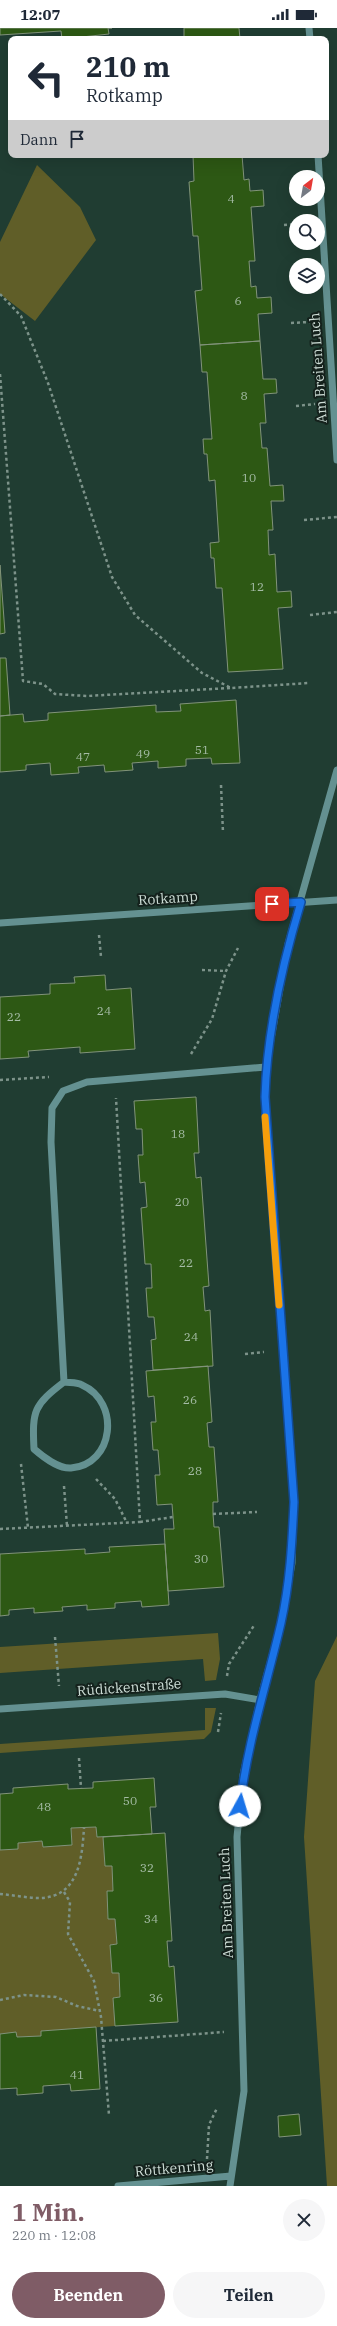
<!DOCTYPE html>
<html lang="de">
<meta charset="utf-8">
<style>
:root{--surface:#fff;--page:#f6f6f7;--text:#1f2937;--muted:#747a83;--accent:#7f5c66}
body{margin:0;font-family:"IBM Plex Serif",serif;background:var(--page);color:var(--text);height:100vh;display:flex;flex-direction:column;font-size:15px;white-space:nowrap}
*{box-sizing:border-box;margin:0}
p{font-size:13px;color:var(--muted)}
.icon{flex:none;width:22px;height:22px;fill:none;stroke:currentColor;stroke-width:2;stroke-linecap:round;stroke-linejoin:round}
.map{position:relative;height:2158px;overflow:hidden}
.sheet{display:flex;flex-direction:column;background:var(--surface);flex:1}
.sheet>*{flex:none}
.banner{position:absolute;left:8px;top:8px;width:321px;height:122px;border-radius:8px;box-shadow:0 4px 16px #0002;background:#fff;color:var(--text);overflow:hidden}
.needle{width:26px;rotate:31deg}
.tools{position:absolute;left:289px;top:142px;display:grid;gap:8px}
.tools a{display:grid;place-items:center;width:36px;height:36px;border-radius:50%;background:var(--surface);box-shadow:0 4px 16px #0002;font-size:20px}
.pin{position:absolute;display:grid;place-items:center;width:34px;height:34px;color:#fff;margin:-17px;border-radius:8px;box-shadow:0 2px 6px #0006}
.me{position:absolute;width:44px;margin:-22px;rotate:6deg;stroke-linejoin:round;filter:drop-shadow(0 0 3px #0008)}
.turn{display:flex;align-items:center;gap:14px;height:84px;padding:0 12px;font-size:18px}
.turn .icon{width:52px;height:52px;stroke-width:2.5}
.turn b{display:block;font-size:28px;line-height:34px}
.then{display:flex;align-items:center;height:38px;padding:0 12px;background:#0003;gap:8px;font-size:15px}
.round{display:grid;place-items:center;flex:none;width:42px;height:42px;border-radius:21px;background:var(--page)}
.head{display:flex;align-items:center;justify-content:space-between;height:68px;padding:0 12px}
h1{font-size:24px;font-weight:700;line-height:30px;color:var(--accent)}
.button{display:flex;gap:8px;margin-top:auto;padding:8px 12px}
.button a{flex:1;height:46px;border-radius:24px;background:var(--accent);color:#fff;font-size:16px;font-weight:700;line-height:46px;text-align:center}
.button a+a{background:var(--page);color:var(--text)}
.status{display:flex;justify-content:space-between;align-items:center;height:28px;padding:0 20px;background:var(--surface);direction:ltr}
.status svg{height:11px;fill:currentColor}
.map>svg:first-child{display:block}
.green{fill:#605e28}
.building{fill:#2d5814;stroke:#81937a}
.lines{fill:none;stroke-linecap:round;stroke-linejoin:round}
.path{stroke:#7d938a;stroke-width:2.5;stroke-dasharray:3 3;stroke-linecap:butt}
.minor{stroke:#649191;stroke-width:7}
.route-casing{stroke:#114b97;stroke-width:10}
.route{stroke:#1a73e8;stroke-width:7}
.slow{stroke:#f59e0b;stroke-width:7}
.labels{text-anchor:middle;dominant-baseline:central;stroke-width:4;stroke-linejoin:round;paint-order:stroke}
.number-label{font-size:12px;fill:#a5bca6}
.street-label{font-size:14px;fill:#cdddd6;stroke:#14211c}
</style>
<div class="status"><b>12:07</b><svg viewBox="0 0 49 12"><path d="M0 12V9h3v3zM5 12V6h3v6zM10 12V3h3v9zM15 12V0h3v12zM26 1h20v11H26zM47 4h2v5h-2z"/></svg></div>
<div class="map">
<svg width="337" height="2158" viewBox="0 0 337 2158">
<rect width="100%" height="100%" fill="#203d32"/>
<path class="green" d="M 37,137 L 80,179 L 96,212 L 35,293 L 0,266 L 0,214 Z
M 218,1605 L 220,1631 L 216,1652 L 205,1653 L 203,1631 L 0,1645 L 0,1619 Z
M 337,1608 L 337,2158 L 327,2158 L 304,1809 L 315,1653 Z
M 205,1680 L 216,1680 L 211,1704 L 204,1711 L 0,1725 L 0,1716 L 205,1702 Z
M 96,1799 L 97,1809 L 103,1809 L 105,1838 L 112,1838 L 113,1863 L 107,1863 L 108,1891 L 115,1891 L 117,1916 L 110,1917 L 112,1945 L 119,1945 L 120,1969 L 113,1970 L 115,1998 L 41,2003 L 41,2008 L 17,2009 L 16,2005 L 0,2006 L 0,1822 L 18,1821 L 18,1815 L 42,1813 L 43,1819 L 72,1817 L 71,1800 Z"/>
<path class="building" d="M 0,0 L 112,0 L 108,0 L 109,6 L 64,11 L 62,11 L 61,3 L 0,7 Z
M 184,0 L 239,0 L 240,11 L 184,11 Z
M 193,127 L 242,127 L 244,152 L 249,151 L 250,163 L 263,162 L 264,178 L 251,179 L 255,233 L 249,233 L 251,259 L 256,258 L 257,270 L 271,269 L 272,285 L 258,286 L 260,313 L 200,317 L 195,263 L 202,262 L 198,208 L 193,208 L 189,154 L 194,153 Z
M 260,313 L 263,351 L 276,351 L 277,365 L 264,366 L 266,395 L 260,395 L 262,420 L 267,420 L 270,458 L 283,457 L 284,473 L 271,473 L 273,502 L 268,502 L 269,527 L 275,526 L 277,564 L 291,563 L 292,579 L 278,580 L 283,641 L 228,644 L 222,560 L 216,560 L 214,530 L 211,530 L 210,515 L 219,514 L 215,452 L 209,453 L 207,426 L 204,426 L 203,411 L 212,411 L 207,344 L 202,344 L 200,317 Z
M 0,537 L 5,605 L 0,606 Z
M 0,630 L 6,630 L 10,687 L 0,688 Z
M 236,672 L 240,735 L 212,736 L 211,730 L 186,731 L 186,738 L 158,740 L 158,733 L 132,735 L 133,742 L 105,744 L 104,737 L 78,739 L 79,745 L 51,747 L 50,735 L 26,737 L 26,742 L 0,744 L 0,688 L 23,686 L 24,694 L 48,692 L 48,685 L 156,677 L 156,684 L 181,683 L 180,676 Z
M 105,947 L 106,962 L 131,960 L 135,1021 L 80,1025 L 80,1019 L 28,1023 L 29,1029 L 0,1031 L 0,969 L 50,966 L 50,956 L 75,955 L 74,949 Z
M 196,1069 L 199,1125 L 194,1125 L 196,1150 L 201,1149 L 209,1258 L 203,1259 L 205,1283 L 210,1282 L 213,1338 L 153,1342 L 151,1312 L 156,1311 L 154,1289 L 148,1289 L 146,1260 L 152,1260 L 151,1236 L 145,1236 L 141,1180 L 147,1179 L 145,1154 L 140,1155 L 138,1127 L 143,1127 L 142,1101 L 136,1101 L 134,1073 Z
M 208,1338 L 212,1394 L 207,1395 L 209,1419 L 214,1419 L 218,1474 L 213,1474 L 213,1486 L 214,1499 L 219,1499 L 224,1559 L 168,1563 L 164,1501 L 174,1501 L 172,1476 L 157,1477 L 155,1447 L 160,1447 L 158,1422 L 153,1422 L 151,1394 L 156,1394 L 154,1368 L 148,1369 L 146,1343 Z
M 165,1516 L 169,1577 L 142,1579 L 141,1573 L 115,1575 L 115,1580 L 87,1582 L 87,1577 L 62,1579 L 63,1583 L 34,1585 L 34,1580 L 9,1582 L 9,1587 L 0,1588 L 0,1526 L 85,1521 L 85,1526 L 110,1524 L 109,1519 Z
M 154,1750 L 156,1779 L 150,1779 L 152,1806 L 97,1809 L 96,1799 L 71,1800 L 72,1817 L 43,1819 L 42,1813 L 18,1815 L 18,1821 L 0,1822 L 0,1766 L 13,1765 L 13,1760 L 68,1756 L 68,1761 L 93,1760 L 93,1754 Z
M 165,1805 L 172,1913 L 167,1913 L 169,1939 L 174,1938 L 178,1994 L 115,1998 L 113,1970 L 120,1969 L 119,1945 L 112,1945 L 110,1917 L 117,1916 L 115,1891 L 108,1891 L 107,1863 L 113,1863 L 112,1838 L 105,1838 L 103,1809 Z
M 96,1999 L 100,2061 L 71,2063 L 70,2056 L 43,2058 L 43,2065 L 17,2067 L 17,2060 L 0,2061 L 0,2006 L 16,2004 L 17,2009 L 41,2008 L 41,2003 Z
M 299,2086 L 301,2107 L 279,2109 L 278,2088 Z"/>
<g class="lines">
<path class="path" d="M 284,197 L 296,196
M 0,266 L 21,288 L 48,355 L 112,549 L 135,587 L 202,645 L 231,660 L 309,655
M 291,295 L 310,294
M 0,346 L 23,653 L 43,656 L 55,666 L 87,668 L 230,660
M 296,378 L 315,376
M 304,492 L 337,489
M 310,587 L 337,584
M 221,757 L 223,805
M 99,907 L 101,929
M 202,942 L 226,943
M 191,1026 L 212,991 L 226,943 L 238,920
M 0,1052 L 49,1049
M 245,1326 L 264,1324
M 21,1436 L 28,1500
M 96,1451 L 115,1471 L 127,1495
M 64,1458 L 67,1498
M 213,1486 L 257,1484
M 140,1494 L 173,1489
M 0,1501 L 140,1494 L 116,1070
M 55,1609 L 59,1658
M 227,1648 L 229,1636 L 255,1596
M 218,1704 L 221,1685
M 79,1730 L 81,1760
M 64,1864 L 70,1874 L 68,1906 L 94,1953 L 101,1989 L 109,2087
M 0,1866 C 13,1867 27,1870 40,1870 C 79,1869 82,1830 84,1800
M 0,1972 L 24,1967 L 56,1969 L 77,1978 L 100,1983
M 103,2013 L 224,2004
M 207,2131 L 209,2097 L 217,2080"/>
<path class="minor" d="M 309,0 L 310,11
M 318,127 L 337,432
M 0,895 L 337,872
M 64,1354 C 69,1355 77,1354 82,1357 C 121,1374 114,1437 71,1440 C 59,1441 42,1428 34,1421 C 32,1382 34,1377 64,1354 L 51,1114 L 52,1080 L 63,1063 L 87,1054 L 266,1039
M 0,1681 L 225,1666 L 260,1672
M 118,2158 L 231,2148
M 230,2158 L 244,2063 L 237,1809 L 243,1747 L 260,1672 L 281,1595 L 292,1535 L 294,1474 L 265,1084 L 266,1039 L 288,916 L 337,742"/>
</g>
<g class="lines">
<defs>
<path id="route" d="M 240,1778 C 247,1715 267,1656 281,1595 C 290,1555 292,1515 294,1474 L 265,1069 C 267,1004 282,937 301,874 L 272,876"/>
</defs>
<use href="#route" class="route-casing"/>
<use href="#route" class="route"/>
<path class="slow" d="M 265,1089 L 279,1277"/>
</g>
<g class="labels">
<g class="number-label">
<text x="231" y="170">4</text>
<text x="238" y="272">6</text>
<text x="244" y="367">8</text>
<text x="249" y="449">10</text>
<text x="257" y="558">12</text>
<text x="202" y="721">51</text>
<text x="143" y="725">49</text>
<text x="83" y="728">47</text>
<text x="104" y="982">24</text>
<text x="14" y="988">22</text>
<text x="178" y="1105">18</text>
<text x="182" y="1173">20</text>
<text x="186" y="1234">22</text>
<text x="191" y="1308">24</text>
<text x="190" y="1371">26</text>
<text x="195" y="1442">28</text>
<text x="201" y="1530">30</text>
<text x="130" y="1772">50</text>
<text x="44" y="1778">48</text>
<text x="147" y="1839">32</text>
<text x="151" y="1890">34</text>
<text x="156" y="1969">36</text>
<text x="77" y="2046">41</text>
</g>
<g class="street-label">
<text transform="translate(318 340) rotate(-94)">Am Breiten Luch</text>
<text transform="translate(168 870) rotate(-4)">Rotkamp</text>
<text transform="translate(129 1659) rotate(-4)">Rüdickenstraße</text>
<text transform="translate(226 1875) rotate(-92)">Am Breiten Luch</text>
<text transform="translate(174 2140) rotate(-5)">Röttkenring</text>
</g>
</g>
</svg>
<div class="tools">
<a><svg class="needle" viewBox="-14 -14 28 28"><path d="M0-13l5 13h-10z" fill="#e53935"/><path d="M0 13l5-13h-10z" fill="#747a83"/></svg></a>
<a><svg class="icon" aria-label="search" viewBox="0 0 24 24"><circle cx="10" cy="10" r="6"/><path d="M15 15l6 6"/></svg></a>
<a><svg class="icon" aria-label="layers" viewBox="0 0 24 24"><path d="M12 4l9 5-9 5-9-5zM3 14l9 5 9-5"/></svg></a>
</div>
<div class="pin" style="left:272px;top:876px;background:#d93025"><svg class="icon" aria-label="arrive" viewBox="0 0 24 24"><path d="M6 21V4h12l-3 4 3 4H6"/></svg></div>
<svg class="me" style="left:240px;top:1778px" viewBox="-20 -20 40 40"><circle r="19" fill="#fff"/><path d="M0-13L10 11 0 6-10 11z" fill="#1a73e8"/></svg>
<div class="banner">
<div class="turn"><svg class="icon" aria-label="left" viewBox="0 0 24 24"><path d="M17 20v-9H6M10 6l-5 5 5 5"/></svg><div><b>210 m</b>Rotkamp</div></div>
<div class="then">Dann<svg class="icon" aria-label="arrive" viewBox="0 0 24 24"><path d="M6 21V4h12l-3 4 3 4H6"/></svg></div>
</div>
</div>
<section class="sheet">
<div class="head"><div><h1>1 Min.</h1><p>220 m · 12:08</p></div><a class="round"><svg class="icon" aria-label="close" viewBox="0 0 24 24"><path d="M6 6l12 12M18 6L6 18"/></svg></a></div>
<div class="button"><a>Beenden</a><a>Teilen</a></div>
</section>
